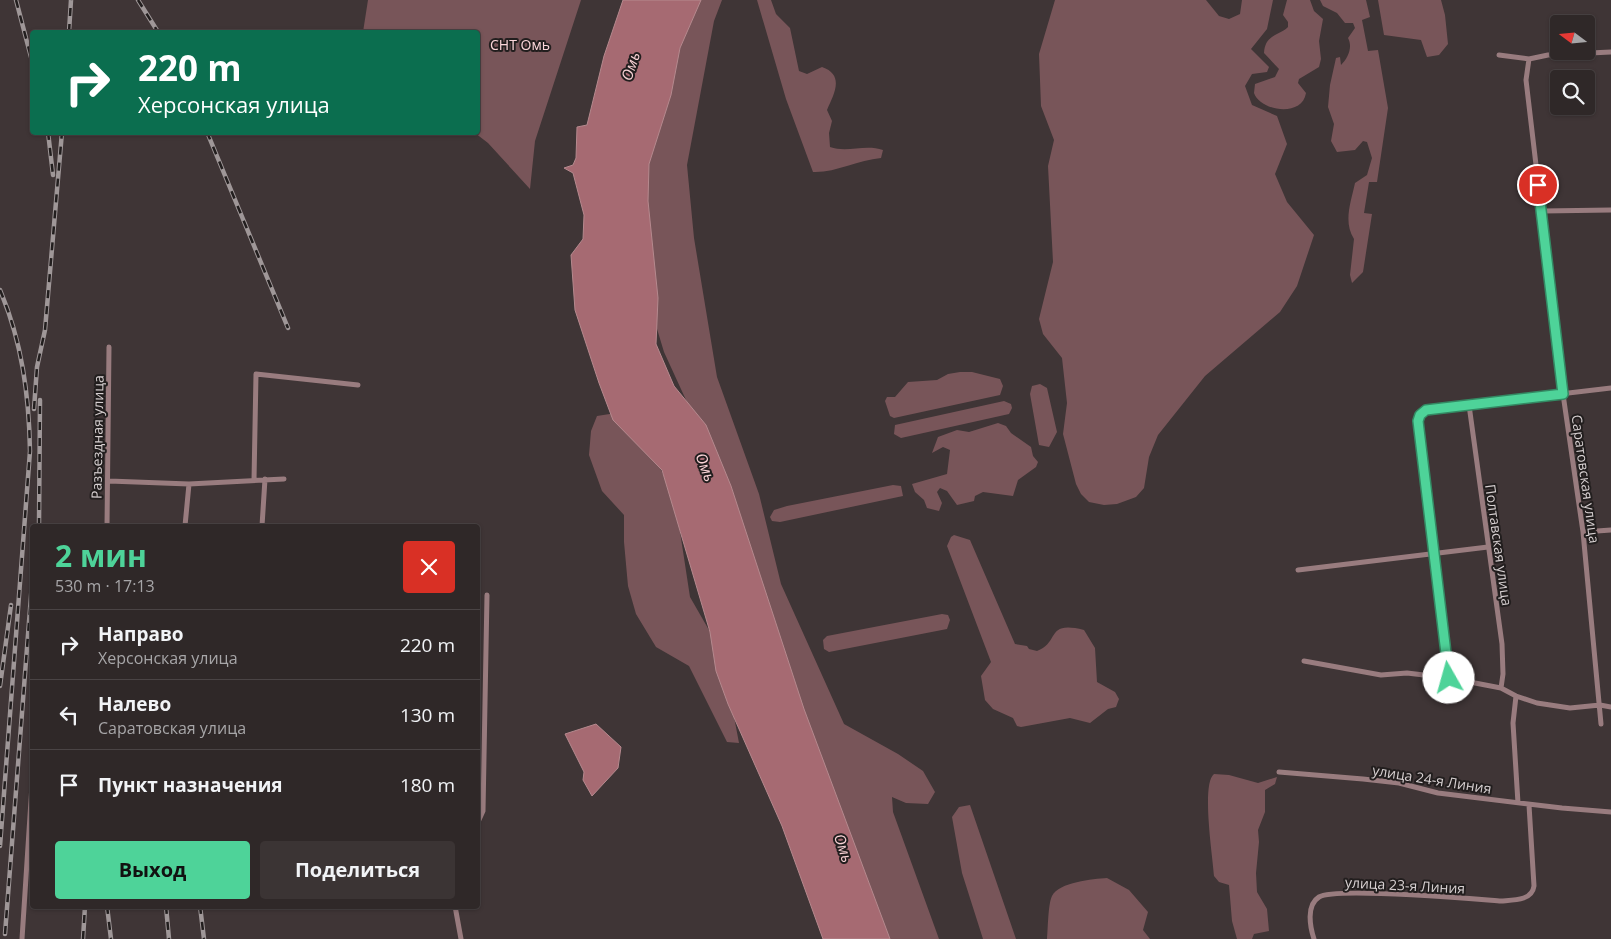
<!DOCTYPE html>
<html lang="ru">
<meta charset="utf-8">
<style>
:root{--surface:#2f2828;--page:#3b3434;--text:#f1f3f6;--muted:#a7a6a8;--line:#4a4445;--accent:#4ed399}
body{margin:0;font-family:"Open Sans",sans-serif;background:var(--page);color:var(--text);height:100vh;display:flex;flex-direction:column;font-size:19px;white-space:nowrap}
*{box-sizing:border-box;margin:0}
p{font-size:16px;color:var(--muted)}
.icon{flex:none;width:28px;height:28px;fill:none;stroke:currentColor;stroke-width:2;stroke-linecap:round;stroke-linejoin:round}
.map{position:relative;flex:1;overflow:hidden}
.panel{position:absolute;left:30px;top:524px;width:450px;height:385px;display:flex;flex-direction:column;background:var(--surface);border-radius:5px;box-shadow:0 1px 4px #0004,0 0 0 1px var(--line)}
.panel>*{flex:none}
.top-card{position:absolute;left:30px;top:30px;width:450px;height:105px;border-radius:5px;box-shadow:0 1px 4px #0004,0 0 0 1px var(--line);background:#0b6e4f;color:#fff;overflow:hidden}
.needle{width:32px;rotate:286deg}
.controls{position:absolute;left:1550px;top:15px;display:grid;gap:10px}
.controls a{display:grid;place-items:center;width:45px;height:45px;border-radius:5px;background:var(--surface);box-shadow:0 1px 4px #0004,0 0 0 1px var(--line);font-size:25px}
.pin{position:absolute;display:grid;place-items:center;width:42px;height:42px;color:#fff;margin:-21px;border:2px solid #fff;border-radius:50%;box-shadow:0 1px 5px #0007}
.me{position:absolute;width:55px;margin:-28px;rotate:353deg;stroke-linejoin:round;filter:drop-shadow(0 0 4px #0008)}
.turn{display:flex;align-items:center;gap:18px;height:105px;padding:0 25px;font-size:22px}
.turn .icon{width:65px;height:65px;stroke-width:2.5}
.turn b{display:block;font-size:35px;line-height:42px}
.round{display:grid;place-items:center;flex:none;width:52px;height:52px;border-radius:5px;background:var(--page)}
.summary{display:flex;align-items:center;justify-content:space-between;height:85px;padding:0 25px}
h1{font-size:30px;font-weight:700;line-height:38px;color:var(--accent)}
.action{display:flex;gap:10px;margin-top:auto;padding:10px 25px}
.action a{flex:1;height:58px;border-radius:5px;background:var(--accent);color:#111;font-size:20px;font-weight:700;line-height:58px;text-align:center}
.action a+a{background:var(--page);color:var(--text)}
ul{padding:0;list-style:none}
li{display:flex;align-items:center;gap:15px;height:70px;padding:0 25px;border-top:1px solid var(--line)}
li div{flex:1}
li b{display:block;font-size:19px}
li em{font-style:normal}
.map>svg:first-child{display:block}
.green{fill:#785559}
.water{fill:#a66a72;stroke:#b5898e}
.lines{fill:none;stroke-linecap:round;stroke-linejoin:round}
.street{stroke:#997c7f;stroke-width:5}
.rail-casing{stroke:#9f9798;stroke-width:4.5}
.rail{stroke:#221e1e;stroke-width:2.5;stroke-dasharray:8;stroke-linecap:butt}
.route-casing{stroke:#338963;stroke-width:12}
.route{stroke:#4ed399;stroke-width:9}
.labels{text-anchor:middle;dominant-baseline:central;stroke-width:4;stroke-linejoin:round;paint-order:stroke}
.park-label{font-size:14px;fill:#fcd6da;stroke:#221e1e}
.street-label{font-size:14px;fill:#d7d0d1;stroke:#221e1e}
.water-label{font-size:15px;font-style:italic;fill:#f9d3d6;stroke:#221e1e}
</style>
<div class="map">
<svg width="1611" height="939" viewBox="0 0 1611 939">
<rect width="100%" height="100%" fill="#3f3536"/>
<path class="green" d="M 368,0 L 581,0 L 535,141 L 530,189 L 488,143 L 475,133 L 478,132 L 478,32 L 363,32 Z
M 694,0 L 722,0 L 714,21 L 687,165 L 694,238 L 717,377 L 759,494 L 781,584 L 844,724 L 898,754 L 923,771 L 935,792 L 928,804 L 906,803 L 892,797 L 893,812 L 939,939 L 885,939 L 708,448 L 664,352 L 651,309 L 644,171 Z
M 757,0 L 771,0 L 776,14 L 790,28 L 799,71 L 807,74 L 822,67 C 845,75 834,94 827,110 L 832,121 L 829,133 L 830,147 C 847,153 865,144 883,150 L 881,158 C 858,160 835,173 813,172 L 786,99 Z
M 1055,0 L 1206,0 L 1219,16 L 1229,19 L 1240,14 L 1242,0 L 1273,0 L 1267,29 L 1251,49 L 1269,67 L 1267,72 L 1252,74 L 1245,86 L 1252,105 L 1277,116 L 1287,144 L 1275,174 L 1287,202 L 1314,235 L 1297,286 L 1280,312 L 1205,376 L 1158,435 L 1149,457 L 1144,488 L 1136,497 L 1117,504 L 1104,505 L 1089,502 L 1081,494 L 1076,484 L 1063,434 L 1067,403 L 1062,358 L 1043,334 L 1039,319 L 1053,262 L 1048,166 L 1054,140 L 1041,106 L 1039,54 Z
M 1287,0 L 1310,0 L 1314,11 L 1323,19 L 1319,41 L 1321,59 L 1319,67 L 1299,79 L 1298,83 L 1306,93 C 1302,118 1260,111 1254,93 L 1255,84 L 1275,77 L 1279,69 L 1264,53 C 1265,34 1279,36 1288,27 L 1288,22 L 1283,15 Z
M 1320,0 L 1366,0 L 1370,17 L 1362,20 L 1368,51 L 1378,50 L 1388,108 L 1377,182 L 1369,182 L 1364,213 L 1372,214 L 1363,272 L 1352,283 L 1350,275 L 1354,239 C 1343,222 1351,202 1355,183 L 1367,175 L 1372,158 L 1367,142 L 1363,141 L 1355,150 L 1337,152 L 1331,141 L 1334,124 L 1328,107 L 1330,85 L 1336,58 L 1340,57 L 1341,65 C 1348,58 1353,47 1348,38 L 1355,28 L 1353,23 L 1345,23 L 1337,13 L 1323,6 Z
M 1378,0 L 1441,0 L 1445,15 L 1448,44 L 1439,55 L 1427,57 L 1421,40 L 1384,35 Z
M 960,372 L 972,372 L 1000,379 L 1003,386 L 1000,395 L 894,418 L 890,416 L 885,401 L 887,397 L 895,397 L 908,382 L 937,380 L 948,374 Z
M 1040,384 L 1047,388 L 1057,432 L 1049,447 L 1039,445 L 1030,394 L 1032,386 Z
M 1004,401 L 1011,404 L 1012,408 L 1009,414 L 901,438 L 894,434 L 895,425 Z
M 616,413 L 650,447 L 675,499 L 690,597 L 717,644 L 728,685 L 739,743 L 727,742 L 689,666 L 656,647 L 636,614 L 628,586 L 624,542 L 624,515 L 602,491 L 589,455 L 591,431 L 597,416 Z
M 998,423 L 1006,426 L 1011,433 L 1031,447 L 1033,456 L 1038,462 L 1036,467 L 1018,480 L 1013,496 L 983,492 L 975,496 L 974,501 L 957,505 L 947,491 L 940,488 L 937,492 L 942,503 L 939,511 L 927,508 L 924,500 L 915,492 L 912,484 L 947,474 L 950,450 L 943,447 L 932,453 L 938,437 L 957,430 L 969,432 Z
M 893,485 L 901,486 L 903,496 L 780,522 L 772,521 L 770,517 L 774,510 L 787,506 Z
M 954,535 L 970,540 L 1015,644 L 1027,646 L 1029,649 L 1037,651 C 1060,643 1045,620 1084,630 L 1095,648 L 1097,682 L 1115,692 L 1119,699 L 1116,707 L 1108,709 L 1090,723 L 1070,718 L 1021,727 L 1017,726 L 1013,718 L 993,709 L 985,700 L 981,676 L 991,662 L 947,546 L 951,537 Z
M 942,614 L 948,615 L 950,620 L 947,629 L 829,652 L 824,649 L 823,640 L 827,636 Z
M 1214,774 L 1229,775 L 1258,783 L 1277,777 L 1275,784 L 1265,790 L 1265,812 L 1258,830 L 1259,842 L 1256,873 L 1257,892 L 1267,909 L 1269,931 L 1254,934 L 1252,939 L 1237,939 L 1232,921 L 1229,885 L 1219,882 L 1214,876 C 1213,858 1201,784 1214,774 Z
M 970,805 L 1016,939 L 983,939 L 962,873 L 952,817 L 959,807 Z
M 1107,878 L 1129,890 L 1148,912 L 1143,930 L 1150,939 L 1047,939 C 1048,929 1048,904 1052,896 C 1059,882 1093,879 1107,878 Z"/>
<path class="water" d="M 623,0 L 701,0 L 680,48 L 671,95 L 649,164 L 648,201 L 658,298 L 656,344 L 674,386 L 706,425 L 731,486 L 804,709 L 890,939 L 823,939 L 782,826 L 728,704 L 716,671 L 710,632 L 662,470 L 613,420 L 599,383 L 575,310 L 571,255 L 583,239 L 584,215 L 573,173 L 564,168 L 573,165 L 576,158 L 577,127 L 587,125 L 604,56 Z
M 596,724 L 621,747 L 618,768 L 592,796 L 583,780 L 584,772 L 565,734 Z"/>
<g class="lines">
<path class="street" d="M 1499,55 L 1529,59 L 1548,55 L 1611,52
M 1529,59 L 1526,80 L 1563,394 L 1583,532 L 1601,724
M 1543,211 L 1611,210
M 1469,405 L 1502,644 L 1503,674 L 1501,688
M 254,480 L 256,374 L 358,385
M 109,481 L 189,484 L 284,479
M 107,526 L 109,347
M 185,526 L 189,484
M 262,526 L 265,479
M 1583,532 L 1611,530
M 1298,570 L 1488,547
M 1304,661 L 1381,675 L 1407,673 L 1449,678 L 1501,688 L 1516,696 L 1537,703 L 1570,708 L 1600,705 L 1611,707
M 1449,678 L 1417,427 L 1420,415 L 1426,410 L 1611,388
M 1516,696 L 1513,723 L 1518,803
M 1279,772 L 1363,779 L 1399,783 L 1438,793 L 1562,808 L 1611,812
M 478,822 L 483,811 L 487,595
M 455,906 L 461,939
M 22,939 L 32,785
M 1314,939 C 1310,927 1306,905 1319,897 C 1335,887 1474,899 1501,901 C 1513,900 1532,901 1534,886 L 1529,805"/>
<defs>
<path id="rail" d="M 16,0 L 32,61
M 138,0 L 158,32
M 69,32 L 71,0
M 48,132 L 53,175
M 207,132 L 288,328
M 0,290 C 22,342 29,395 30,451 L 0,846
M 34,409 L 37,367 L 45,330 L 62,132
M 39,526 L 40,400
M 0,686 L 11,605
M 107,906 L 111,939
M 166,906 L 169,939
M 200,906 L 204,939
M 5,934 L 32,583
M 83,939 L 85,906"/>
</defs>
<use href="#rail" class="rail-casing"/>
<use href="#rail" class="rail"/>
</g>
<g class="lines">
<defs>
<path id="route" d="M 1449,678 L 1418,421 L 1420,415 L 1426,410 L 1563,394 L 1538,185"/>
</defs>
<use href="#route" class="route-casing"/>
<use href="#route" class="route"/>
</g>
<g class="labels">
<g class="park-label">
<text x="520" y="44">СНТ Омь</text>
</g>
<g class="street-label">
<text transform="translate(97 437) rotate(-89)">Разъездная улица</text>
<text transform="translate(1586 479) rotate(82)">Саратовская улица</text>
<text transform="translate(1499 545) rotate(82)">Полтавская улица</text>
<text transform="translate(1432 779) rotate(9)">улица 24-я Линия</text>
<text transform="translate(1405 885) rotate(3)">улица 23-я Линия</text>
</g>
<g class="water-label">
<text transform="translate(630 66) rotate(-71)">Омь</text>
<text transform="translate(706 467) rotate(69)">Омь</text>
<text transform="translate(844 848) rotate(72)">Омь</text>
</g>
</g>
</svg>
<div class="controls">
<a><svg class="needle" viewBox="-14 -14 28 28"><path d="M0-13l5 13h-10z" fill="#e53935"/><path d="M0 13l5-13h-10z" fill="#a7a6a8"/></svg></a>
<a><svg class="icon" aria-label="search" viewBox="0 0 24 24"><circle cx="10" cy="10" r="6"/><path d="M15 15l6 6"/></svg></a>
</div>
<div class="pin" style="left:1538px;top:185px;background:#d93025"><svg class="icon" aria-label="arrive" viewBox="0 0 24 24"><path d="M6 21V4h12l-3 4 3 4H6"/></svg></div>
<svg class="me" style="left:1449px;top:678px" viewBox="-20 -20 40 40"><circle r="19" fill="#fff"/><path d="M0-13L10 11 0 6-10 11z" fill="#4ed399"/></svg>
<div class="top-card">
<div class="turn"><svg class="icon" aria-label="right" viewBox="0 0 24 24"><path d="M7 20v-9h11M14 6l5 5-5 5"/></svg><div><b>220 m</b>Херсонская улица</div></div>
</div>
<section class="panel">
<div class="summary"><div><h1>2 мин</h1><p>530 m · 17:13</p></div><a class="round" style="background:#d93025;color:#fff"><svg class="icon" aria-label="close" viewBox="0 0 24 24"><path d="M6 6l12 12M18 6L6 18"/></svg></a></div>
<ul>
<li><svg class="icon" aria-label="right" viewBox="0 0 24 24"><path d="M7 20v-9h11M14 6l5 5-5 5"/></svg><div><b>Направо</b><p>Херсонская улица</p></div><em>220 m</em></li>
<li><svg class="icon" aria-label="left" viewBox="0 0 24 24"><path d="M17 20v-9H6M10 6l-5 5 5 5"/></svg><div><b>Налево</b><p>Саратовская улица</p></div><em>130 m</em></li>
<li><svg class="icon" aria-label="arrive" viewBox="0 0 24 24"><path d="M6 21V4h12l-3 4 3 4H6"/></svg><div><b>Пункт назначения</b></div><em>180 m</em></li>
</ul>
<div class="action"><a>Выход</a><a>Поделиться</a></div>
</section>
</div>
